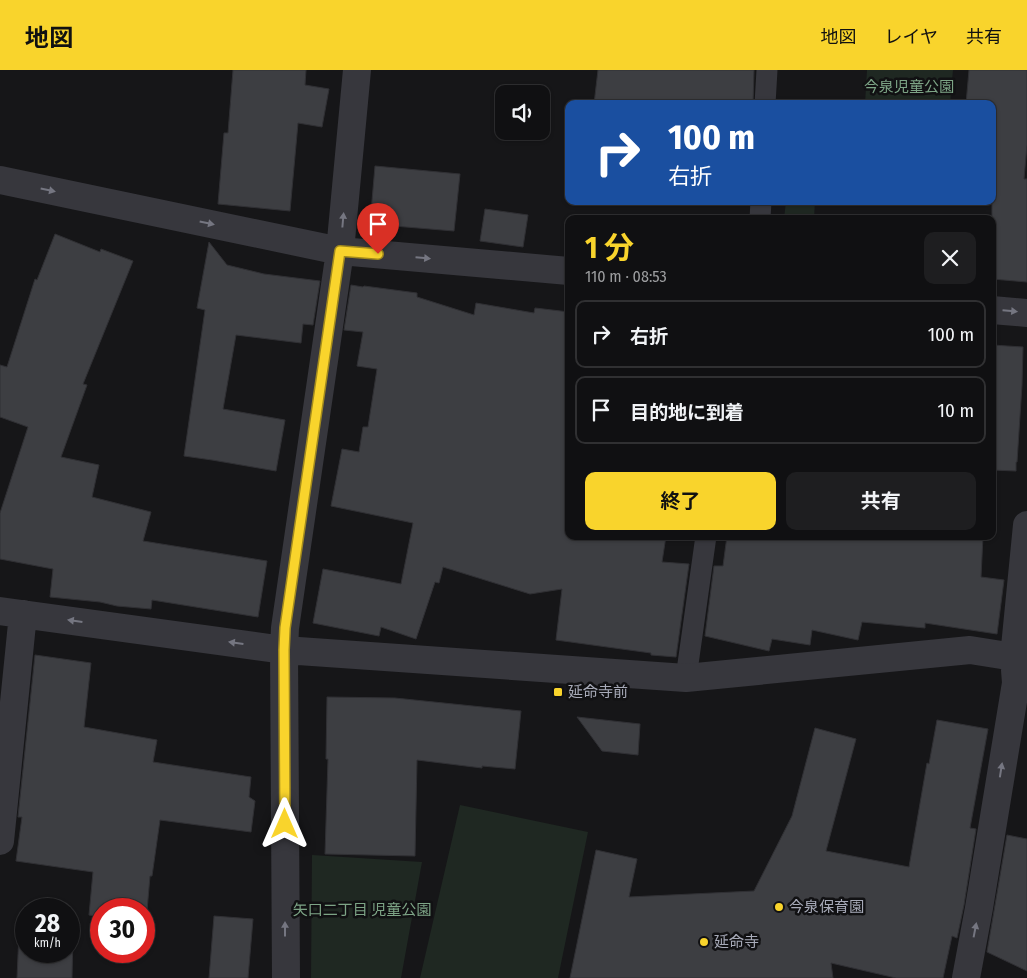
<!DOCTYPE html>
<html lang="ja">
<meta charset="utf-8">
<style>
:root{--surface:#101012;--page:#1e1e20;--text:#f1f3f6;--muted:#9c9d9f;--line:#303032;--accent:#f9d42c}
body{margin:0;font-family:"Fira Sans Condensed","Noto Sans JP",sans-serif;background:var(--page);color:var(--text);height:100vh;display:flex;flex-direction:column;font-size:19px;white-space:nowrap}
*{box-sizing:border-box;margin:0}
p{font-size:16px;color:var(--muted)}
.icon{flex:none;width:28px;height:28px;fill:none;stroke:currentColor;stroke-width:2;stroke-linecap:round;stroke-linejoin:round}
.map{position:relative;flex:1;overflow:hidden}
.details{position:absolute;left:565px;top:145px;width:431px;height:325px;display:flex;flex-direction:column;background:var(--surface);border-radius:10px;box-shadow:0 1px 4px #0004,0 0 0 1px var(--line)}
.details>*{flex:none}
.guide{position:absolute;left:565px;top:30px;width:431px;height:105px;border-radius:10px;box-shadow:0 1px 4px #0004,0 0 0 1px var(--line);background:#1a4fa0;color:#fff;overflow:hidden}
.tools{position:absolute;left:495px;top:15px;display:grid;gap:10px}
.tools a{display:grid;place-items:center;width:55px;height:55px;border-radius:10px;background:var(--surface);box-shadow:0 1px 4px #0004,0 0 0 1px var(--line);font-size:25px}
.speed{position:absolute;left:15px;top:828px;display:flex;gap:10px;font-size:25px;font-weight:700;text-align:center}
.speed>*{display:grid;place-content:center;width:65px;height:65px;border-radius:50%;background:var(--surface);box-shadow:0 1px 4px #0004,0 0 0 1px var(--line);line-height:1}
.speed small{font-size:12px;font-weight:400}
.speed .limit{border:8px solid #d22;background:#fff;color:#111}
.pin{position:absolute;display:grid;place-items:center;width:42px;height:42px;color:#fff;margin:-51px -21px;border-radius:50% 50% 50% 0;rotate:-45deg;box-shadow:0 0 5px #0007}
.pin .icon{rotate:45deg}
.me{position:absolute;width:55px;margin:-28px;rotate:0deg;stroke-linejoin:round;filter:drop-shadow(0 0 4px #0008)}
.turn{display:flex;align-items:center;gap:18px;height:105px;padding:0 20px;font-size:22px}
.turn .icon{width:65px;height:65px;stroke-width:2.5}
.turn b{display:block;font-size:35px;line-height:42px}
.round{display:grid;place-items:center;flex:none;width:52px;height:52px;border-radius:10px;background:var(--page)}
.summary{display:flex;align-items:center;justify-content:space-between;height:85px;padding:0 20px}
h1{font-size:30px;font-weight:700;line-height:38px;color:var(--accent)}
.action{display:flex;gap:10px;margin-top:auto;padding:10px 20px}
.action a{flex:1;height:58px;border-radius:10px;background:var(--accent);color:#111;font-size:20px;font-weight:700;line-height:58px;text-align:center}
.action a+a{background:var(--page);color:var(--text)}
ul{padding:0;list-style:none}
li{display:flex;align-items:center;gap:15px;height:68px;margin:0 10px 8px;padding:0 10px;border:2px solid var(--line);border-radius:10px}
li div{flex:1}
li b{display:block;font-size:19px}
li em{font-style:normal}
header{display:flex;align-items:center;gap:30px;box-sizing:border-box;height:70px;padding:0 25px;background:var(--accent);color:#111}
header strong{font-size:24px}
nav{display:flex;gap:28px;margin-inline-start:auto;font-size:18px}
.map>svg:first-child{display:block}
.green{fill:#1f2822}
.building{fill:#3d3e42;stroke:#303034}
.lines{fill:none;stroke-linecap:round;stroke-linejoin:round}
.service{stroke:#37373d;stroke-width:21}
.minor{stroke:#37373d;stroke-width:28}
.oneway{fill:#757681}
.route-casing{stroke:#a28a1d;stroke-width:12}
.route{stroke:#f9d42c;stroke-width:9}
.poi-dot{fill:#f9d42c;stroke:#111113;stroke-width:2}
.labels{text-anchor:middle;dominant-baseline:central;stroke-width:5;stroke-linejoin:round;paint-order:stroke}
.park-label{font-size:15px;fill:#7da486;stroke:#111113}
.poi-label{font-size:15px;fill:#a7aab8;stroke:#111113;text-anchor:start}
</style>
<header>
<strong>地図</strong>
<nav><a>地図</a><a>レイヤ</a><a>共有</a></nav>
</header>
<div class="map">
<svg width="1027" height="908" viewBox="0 0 1027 908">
<rect width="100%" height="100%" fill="#161618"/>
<path class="green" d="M 867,0 L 953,0 L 950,34 L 865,34 Z
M 786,131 L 815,131 L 814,149 L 784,149 Z
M 460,735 L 588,762 L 558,908 L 420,908 Z
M 312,785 L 422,792 L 401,908 L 311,908 Z"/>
<path class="building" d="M 233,0 L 306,0 L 305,15 L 329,19 L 322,57 L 298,53 L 290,141 L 218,134 L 224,63 L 228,63 Z
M 598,0 L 754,0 L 753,34 L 594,34 Z
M 969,0 L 1027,0 L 1027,75 L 1024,109 L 1027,109 L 1027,212 L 992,209 L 992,34 L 966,34 Z
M 375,96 L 460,104 L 454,161 L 370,154 Z
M 485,139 L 528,145 L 523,177 L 480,171 Z
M 55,164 L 100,182 L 101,179 L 133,191 L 83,314 L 87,315 L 61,387 L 99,395 L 92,427 L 151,442 L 143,471 L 267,491 L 258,547 L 152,530 L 151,539 L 117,536 L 100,532 L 50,527 L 53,499 L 0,489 L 0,443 L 28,357 L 0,347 L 0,295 L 7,297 L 35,209 L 37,210 Z
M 209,172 L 227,195 L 264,204 L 320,211 L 313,255 L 303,254 L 301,273 L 236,265 L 223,339 L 285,350 L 276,401 L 212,390 L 184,386 L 205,240 L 197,238 Z
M 351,215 L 363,217 L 364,216 L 417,223 L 417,227 L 474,245 L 476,233 L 534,243 L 535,238 L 569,242 L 569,466 L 666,466 L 662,492 L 689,494 L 676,587 L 651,585 L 651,583 L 556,570 L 562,519 L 530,524 L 443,497 L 439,513 L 435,512 L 416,569 L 381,557 L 379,566 L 313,553 L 323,499 L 401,514 L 413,453 L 331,436 L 342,379 L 359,382 L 363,357 L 368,357 L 377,299 L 357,296 L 363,262 L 344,260 Z
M 992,275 L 1023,277 L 1022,315 L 1017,392 L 1016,392 L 1016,401 L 992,400 Z
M 727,466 L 983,466 L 981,507 L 1004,510 L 997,564 L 925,553 L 925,558 L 862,552 L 858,570 L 812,560 L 810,575 L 772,569 L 769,581 L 705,566 L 714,496 L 723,496 Z
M 35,585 L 91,593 L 84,657 L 157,670 L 153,692 L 251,707 L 249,727 L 255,731 L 251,762 L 160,750 L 152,806 L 150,806 L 146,852 L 144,852 L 144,839 L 101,839 L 101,847 L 89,845 L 93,802 L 16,791 L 22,747 L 18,747 Z
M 327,627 L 395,628 L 521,641 L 515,699 L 482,696 L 482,698 L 417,690 L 415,786 L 325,784 L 328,689 L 326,689 Z
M 577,647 L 640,654 L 638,685 L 602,681 Z
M 937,650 L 988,659 L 970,758 L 976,759 L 964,835 L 957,868 L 952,866 L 943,908 L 896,908 L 831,893 L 833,908 L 570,908 L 596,780 L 637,789 L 629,827 L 754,821 L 792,746 L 815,658 L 856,669 L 826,781 L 909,797 L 927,693 L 929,694 Z
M 1007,765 L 1027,769 L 1027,901 L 987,882 Z
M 214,846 L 253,849 L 248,908 L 209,908 Z
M 19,863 L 26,863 L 26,881 L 69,881 L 69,865 L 73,865 L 72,908 L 17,908 Z"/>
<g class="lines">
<path class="service" d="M 765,34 L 767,0
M 760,149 L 761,131
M 686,608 L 706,466"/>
<path class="minor" d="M 0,110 L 340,181 L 569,201
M 992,240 L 1027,243
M 0,541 L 284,580 L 686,608 L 970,580 L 1027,589
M 0,771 L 23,544
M 286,908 L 284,580 L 285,558 L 340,181 L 357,0
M 966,908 L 979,838 L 1016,613 L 1014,587 L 1027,455"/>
</g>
<defs><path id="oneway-solid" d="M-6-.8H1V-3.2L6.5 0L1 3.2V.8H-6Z" transform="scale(1.25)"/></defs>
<g class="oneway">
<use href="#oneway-solid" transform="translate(48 120) rotate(12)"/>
<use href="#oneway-solid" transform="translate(343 150) rotate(-85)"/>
<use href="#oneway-solid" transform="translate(207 153) rotate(12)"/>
<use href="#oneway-solid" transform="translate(423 188) rotate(5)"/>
<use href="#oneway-solid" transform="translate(1010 241) rotate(5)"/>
<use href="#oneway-solid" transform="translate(75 551) rotate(-172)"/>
<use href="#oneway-solid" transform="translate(236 573) rotate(-172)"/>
<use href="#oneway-solid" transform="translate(1001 700) rotate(-81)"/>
<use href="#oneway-solid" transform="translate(285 859) rotate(-90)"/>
<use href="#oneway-solid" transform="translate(975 860) rotate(-79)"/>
</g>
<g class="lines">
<defs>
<path id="route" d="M 285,754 L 284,580 L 285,558 L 340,181 L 378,184"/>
</defs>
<use href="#route" class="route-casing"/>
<use href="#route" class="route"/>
</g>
<g class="poi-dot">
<rect x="553" y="617" width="10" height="10" rx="2.5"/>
<circle cx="779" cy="837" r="5"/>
<circle cx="704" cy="872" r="5"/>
</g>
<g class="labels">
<g class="park-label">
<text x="909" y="17">今泉児童公園</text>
<text x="362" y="840">矢口二丁目 児童公園</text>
</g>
<g class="poi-label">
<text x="568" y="622">延命寺前</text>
<text x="789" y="837">今泉保育園</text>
<text x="714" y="872">延命寺</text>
</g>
</g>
</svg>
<div class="tools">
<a><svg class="icon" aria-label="sound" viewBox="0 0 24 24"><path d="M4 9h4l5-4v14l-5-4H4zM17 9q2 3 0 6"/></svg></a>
</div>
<div class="speed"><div>28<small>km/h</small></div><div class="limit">30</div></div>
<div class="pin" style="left:378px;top:184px;background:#d93025"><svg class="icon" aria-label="arrive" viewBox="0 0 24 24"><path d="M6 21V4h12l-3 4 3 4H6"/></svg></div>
<svg class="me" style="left:285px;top:754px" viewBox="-20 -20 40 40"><path d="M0-17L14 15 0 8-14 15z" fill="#f9d42c" stroke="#fff" stroke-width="4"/></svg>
<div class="guide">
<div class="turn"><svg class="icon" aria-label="right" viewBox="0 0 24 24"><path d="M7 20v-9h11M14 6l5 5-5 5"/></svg><div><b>100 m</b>右折</div></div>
</div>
<section class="details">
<div class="summary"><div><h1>1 分</h1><p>110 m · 08:53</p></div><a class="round"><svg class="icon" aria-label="close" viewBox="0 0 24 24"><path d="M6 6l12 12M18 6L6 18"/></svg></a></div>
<ul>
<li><svg class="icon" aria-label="right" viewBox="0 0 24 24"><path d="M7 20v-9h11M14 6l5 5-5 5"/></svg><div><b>右折</b></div><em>100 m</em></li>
<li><svg class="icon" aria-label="arrive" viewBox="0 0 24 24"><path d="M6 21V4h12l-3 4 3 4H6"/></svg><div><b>目的地に到着</b></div><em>10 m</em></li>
</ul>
<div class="action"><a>終了</a><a>共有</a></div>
</section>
</div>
